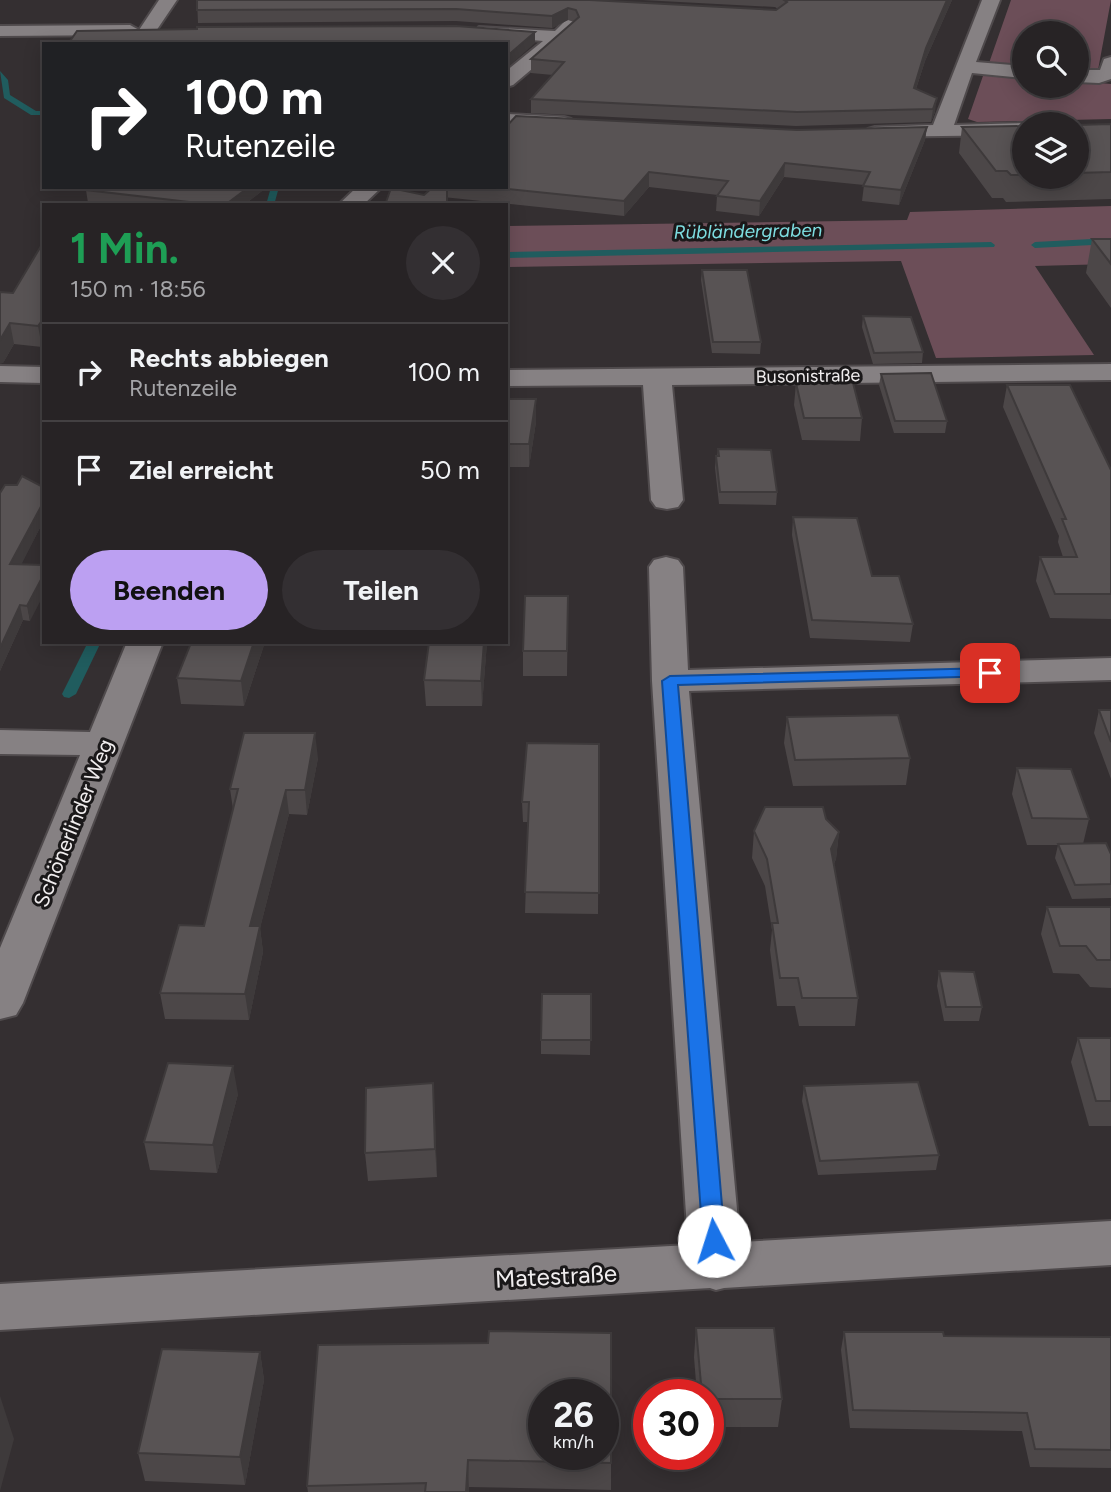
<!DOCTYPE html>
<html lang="de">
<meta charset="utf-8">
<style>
:root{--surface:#272325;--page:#332f32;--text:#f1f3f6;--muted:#a4a4a7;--line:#434042;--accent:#bca0f2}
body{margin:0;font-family:Figtree,sans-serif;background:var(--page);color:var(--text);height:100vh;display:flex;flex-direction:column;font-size:26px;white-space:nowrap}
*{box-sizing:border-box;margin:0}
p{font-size:23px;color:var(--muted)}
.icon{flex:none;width:38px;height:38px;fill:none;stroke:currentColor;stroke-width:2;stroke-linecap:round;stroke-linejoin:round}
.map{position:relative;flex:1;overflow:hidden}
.sheet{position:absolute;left:42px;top:203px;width:466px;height:441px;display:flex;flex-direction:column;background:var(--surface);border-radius:0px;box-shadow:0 4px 18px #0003,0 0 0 2px var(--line)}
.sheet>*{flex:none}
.hud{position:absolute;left:42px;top:42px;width:466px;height:147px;border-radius:0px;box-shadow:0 4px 18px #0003,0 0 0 2px var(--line);background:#202124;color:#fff;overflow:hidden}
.tools{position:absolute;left:1012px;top:21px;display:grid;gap:14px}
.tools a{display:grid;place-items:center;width:77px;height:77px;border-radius:50%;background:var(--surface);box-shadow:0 4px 18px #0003,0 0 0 2px var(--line);font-size:35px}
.speed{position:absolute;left:528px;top:1379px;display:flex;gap:14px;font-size:35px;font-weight:700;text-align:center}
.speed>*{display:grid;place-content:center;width:91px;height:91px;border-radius:50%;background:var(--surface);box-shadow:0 4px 18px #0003,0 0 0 2px var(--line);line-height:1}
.speed small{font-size:18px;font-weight:400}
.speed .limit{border:10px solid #d22;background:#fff;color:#111}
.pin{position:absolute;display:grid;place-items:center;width:60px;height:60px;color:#fff;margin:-30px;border-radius:14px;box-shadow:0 4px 10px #0006}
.me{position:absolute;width:77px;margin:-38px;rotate:355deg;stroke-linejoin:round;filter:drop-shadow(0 0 5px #0008)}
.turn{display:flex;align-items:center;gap:24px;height:147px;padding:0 28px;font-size:32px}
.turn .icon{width:91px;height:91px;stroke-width:2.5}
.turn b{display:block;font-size:49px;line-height:60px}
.round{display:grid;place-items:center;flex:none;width:74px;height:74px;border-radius:37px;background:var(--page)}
.headline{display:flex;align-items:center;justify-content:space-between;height:119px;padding:0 28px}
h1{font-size:42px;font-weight:700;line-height:52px;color:#1e9e55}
.action{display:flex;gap:14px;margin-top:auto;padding:14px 28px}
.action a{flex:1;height:80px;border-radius:42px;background:var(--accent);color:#111;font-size:28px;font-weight:700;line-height:80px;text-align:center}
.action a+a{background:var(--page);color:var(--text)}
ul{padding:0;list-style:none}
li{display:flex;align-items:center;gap:21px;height:98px;padding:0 28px;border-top:2px solid var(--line)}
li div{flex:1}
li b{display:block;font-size:26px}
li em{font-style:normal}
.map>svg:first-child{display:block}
.green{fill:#6c4e58}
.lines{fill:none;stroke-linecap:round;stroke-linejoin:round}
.stream{fill:#205c5e;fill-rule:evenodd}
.minor-casing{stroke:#4f4a4c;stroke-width:4}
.minor{fill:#868183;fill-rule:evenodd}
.wall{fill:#4c4748}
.shaded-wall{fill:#3e3a3b}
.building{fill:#585354;stroke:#3e3a3b;stroke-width:2;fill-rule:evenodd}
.route{fill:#1a73e8;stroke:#114b97;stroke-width:2}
.labels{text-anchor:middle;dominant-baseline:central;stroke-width:6;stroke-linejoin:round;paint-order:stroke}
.far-street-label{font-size:18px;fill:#f0edee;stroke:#1a1819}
.far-water-label{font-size:19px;font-style:italic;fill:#7ddde0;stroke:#1a1819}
.street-label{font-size:21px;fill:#f0edee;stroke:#1a1819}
.near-street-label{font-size:24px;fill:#f0edee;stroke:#1a1819}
</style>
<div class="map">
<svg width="1111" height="1492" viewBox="0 0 1111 1492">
<rect width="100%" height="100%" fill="#342f31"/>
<path class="green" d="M 1011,0 L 1111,0 L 1098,70 L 1076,74 L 1076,33 L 1024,33 L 1024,69 L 988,66 Z
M 984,73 L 1024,76 L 1024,86 L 1076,86 L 1076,81 L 1111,84 L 1111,119 L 977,122 L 968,119 Z
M 1111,206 L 1111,264 L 1035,266 L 1094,355 L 936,358 L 901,261 L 506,267 L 506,226 L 907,220 L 910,212 Z"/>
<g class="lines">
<path class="stream" d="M 0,71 L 8,80 L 10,95 L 36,111 L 44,111 L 44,115 L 31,115 L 4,98 Z
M 271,187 L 279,187 L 274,205 L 266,205 Z
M 1111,238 L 1111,244 L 1035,248 L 1031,245 L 1035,242 Z
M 991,242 L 995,245 L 994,247 L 506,258 L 506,252 Z
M 88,642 L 101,642 L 76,694 L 69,698 L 64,697 L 62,694 Z"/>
<defs>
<path id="minor" d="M 159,0 L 177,0 L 154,34 L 148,35 L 139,30 L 130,35 L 0,36 L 0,26 L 130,25 L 139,30 Z
M 586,0 L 605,0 L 565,41 L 513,85 L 506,87 L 506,71 L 543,41 L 485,36 L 479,35 L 476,31 L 479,27 L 555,31 Z
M 982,0 L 1000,0 L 976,62 L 1024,66 L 1024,78 L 972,73 L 954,125 L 1024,123 L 1030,124 L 1024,124 L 1024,135 L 868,137 L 865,133 L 868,129 L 875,127 L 933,125 Z
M 1111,57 L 1111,79 L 1099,83 L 1076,82 L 1076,70 L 1100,70 L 1104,59 Z
M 506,114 L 564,117 L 571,119 L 574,123 L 571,127 L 564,129 L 506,126 Z
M 357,187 L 382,187 L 363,205 L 338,205 Z
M 1111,364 L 1111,380 L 672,385 L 683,500 L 678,507 L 667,509 L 656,507 L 651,500 L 643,385 L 506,386 L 506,370 Z
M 0,366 L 44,367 L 44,383 L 0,382 Z
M 666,557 L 678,560 L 683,567 L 688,670 L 1111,658 L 1111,680 L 689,691 L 740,1242 L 1111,1221 L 1111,1265 L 724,1288 L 716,1290 L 710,1288 L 0,1330 L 0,1284 L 688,1245 L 652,681 L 649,567 L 654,560 Z
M 127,642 L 163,642 L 23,1003 L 16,1015 L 0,1019 L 0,948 L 80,755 L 0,754 L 0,730 L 90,732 Z"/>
</defs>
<use href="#minor" class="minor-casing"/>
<use href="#minor" class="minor"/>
</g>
<path class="wall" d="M 197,0 L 776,10 L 778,9 L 775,7 L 642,0 L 952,0 L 925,61 L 916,89 L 935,112 L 931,122 L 796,126 L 531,113 L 531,99 L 553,75 L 531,73 L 531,59 L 574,22 L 568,20 L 552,28 L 456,21 L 198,23 Z
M 1111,124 L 1111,199 L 1006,202 L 1003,198 L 992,198 L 959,153 L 962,127 L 1024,126 L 1024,177 L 1076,177 L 1076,125 Z
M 927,127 L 925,140 L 899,205 L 862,201 L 864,185 L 784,177 L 759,216 L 716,211 L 717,196 L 718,195 L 649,187 L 624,216 L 424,195 L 433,187 L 506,187 L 797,130 Z
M 91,187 L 267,187 L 244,205 L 100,205 L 88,203 L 86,190 Z
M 1092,239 L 1111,239 L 1111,308 L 1086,273 Z
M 44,246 L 44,345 L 42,347 L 14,344 L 3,363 L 13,293 Z
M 702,270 L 761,342 L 760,354 L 712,353 L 701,280 Z
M 863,316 L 923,352 L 922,363 L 873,364 L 862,327 Z
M 881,374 L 947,421 L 945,433 L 894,433 L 879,385 Z
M 796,383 L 862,418 L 860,441 L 802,440 L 794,405 Z
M 1007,385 L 1111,470 L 1111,619 L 1050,618 L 1036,581 L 1040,557 L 1063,557 L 1058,542 L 1059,536 L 1003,407 Z
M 506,399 L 536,422 L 529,467 L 506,467 Z
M 718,449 L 777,492 L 776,505 L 719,504 L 715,468 L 716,456 L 717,456 Z
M 0,493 L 44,520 L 21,564 L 30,621 L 23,620 L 0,671 Z
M 793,517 L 872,576 L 913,624 L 910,642 L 810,638 L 792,535 Z
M 568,596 L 567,676 L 523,676 L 523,651 Z
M 265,642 L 244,706 L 181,704 L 177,678 L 205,643 Z
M 487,642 L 482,706 L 426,706 L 424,680 Z
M 1099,710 L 1111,710 L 1111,779 L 1094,733 Z
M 787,717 L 910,758 L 906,785 L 793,786 L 784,743 Z
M 599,744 L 598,914 L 525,913 L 528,822 L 523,822 L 522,802 Z
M 318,758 L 307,815 L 289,814 L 260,928 L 263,952 L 249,1020 L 165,1019 L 160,993 L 204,926 L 233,809 L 230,789 Z
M 1017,768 L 1089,819 L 1083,844 L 1111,854 L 1111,898 L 1072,899 L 1055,858 L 1058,845 L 1027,845 L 1012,794 Z
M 826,819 L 839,832 L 836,859 L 834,864 L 858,998 L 855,1026 L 799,1026 L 795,1006 L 777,1006 L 770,950 L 772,930 L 765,886 L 752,858 L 754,831 Z
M 1047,907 L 1111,907 L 1111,988 L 1090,987 L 1079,974 L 1053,973 L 1041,934 Z
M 939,971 L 982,1007 L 979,1021 L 944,1021 L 937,986 Z
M 591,994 L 590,1055 L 541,1054 L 541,1040 Z
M 1078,1038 L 1111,1038 L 1111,1126 L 1089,1126 L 1071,1062 Z
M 433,1083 L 437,1177 L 368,1181 L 365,1153 Z
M 804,1086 L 939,1155 L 936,1170 L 818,1175 L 802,1101 Z
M 238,1094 L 217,1173 L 150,1170 L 144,1142 Z
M 696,1328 L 782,1399 L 778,1427 L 709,1427 L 709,1395 L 697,1395 L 694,1357 Z
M 844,1332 L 944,1336 L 1111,1337 L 1111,1468 L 1030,1467 L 1022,1431 L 850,1428 L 841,1350 Z
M 318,1345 L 611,1463 L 611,1490 L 469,1487 L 469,1492 L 308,1492 L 307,1486 Z
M 260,1352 L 264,1380 L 245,1485 L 145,1481 L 138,1453 Z"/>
<path class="shaded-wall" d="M 947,0 L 952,0 L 925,61 L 912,101 L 914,88 L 926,48 Z
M 568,8 L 568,20 L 552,28 L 552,16 Z
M 535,32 L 535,43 L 506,69 L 506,57 Z
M 937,98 L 935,112 L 931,122 L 933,109 Z
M 927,127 L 925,140 L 899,205 L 901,190 Z
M 785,163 L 784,177 L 759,216 L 760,201 Z
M 649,172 L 649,187 L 624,216 L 624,201 Z
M 249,187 L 267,187 L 244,205 L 225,205 Z
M 44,318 L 44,345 L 42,347 L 38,326 Z
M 10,323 L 14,344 L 3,363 L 0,364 L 0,340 Z
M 536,399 L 536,422 L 529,467 L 529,444 Z
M 44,501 L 44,520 L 14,579 L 10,564 Z
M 44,574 L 44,594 L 30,621 L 27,606 Z
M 20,605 L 23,620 L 0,671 L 0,648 Z
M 254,642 L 265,642 L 244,706 L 241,681 Z
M 484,642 L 487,643 L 482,706 L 481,681 Z
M 315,733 L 318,758 L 307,815 L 305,790 Z
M 286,790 L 289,814 L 260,928 L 263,952 L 249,1020 L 245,994 L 250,926 Z
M 839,832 L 836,859 L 827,876 L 831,849 Z
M 233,1066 L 238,1094 L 217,1173 L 213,1145 Z
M 433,1083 L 435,1111 L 437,1177 L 435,1149 Z
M 260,1352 L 264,1380 L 245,1485 L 240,1457 Z
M 0,1396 L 14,1439 L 0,1491 Z
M 468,1460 L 469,1492 L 466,1492 Z"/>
<path class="building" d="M 197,0 L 590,0 L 776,10 L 787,2 L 784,0 L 947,0 L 926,48 L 914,88 L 937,98 L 933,109 L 797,112 L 531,99 L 564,62 L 531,59 L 579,17 L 576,10 L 568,8 L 552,16 L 456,9 L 197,10 Z
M 456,26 L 535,32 L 506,57 L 506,44 L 68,44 L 77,31 L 197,29 L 197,27 Z
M 516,116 L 797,130 L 927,127 L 901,190 L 863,186 L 870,172 L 785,163 L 760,201 L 717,196 L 728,181 L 649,172 L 624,201 L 489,187 L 506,187 L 506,127 Z
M 1111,124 L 1111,172 L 1076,173 L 1076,125 Z
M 1024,126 L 1024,175 L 1011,175 L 1007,171 L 996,171 L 962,127 Z
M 91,187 L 249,187 L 225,205 L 215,205 L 86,190 Z
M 433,187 L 447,187 L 447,205 L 385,205 L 391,188 L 424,195 Z
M 1092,239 L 1111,239 L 1111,264 Z
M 41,246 L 44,246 L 44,318 L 38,326 L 10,323 L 0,340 L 0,292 L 13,293 Z
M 702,270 L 747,270 L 761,342 L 713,342 Z
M 863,316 L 911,317 L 923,352 L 874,353 Z
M 931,373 L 947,421 L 895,421 L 881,374 Z
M 796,383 L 853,383 L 862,418 L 804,418 Z
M 1007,385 L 1070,385 L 1111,470 L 1111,594 L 1055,594 L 1040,557 L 1077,557 L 1062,519 L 1066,519 Z
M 506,399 L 536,399 L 529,444 L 506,444 Z
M 718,449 L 771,450 L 777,492 L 720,492 L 716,456 L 719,456 Z
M 22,476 L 41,486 L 44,486 L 44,501 L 10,564 L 44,565 L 44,574 L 27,606 L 20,605 L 0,648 L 0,493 L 5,485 L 17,485 Z
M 793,517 L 857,518 L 872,576 L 899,576 L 913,624 L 812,620 Z
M 525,596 L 568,596 L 567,651 L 523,651 Z
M 205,642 L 254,642 L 241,681 L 177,678 L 191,643 L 205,643 Z
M 429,642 L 484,642 L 481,681 L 424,680 Z
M 1099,710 L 1111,710 L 1111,742 Z
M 898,715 L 910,758 L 795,760 L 787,717 Z
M 244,733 L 315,733 L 305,790 L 286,790 L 250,926 L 260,926 L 245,994 L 160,993 L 179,925 L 204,926 L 238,789 L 230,789 Z
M 527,743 L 599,744 L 599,893 L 525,892 L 529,802 L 522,802 Z
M 1017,768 L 1071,769 L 1089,819 L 1032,818 Z
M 765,807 L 823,807 L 826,819 L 839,832 L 831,849 L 858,998 L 802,998 L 798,978 L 780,978 L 772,923 L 778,923 L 767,859 L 754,831 Z
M 1106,843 L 1111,854 L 1111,884 L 1075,885 L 1058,844 Z
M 1047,907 L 1111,907 L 1111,960 L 1097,960 L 1086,946 L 1060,946 Z
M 939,971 L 974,972 L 982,1007 L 946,1007 Z
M 542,994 L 591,994 L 591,1040 L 541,1040 Z
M 1078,1038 L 1111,1038 L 1111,1101 L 1096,1101 Z
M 168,1063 L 233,1066 L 213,1145 L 144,1142 Z
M 918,1082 L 939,1155 L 820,1161 L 804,1086 Z
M 433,1083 L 435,1149 L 365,1153 L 366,1088 Z
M 696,1328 L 774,1328 L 782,1399 L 709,1399 L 709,1395 L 702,1395 Z
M 489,1331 L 611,1333 L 611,1463 L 468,1460 L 466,1492 L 425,1492 L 426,1483 L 307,1486 L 318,1345 L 488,1343 ZM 544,1395 L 604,1395 L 604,1454 L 544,1454 Z
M 844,1332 L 943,1332 L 944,1336 L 1111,1337 L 1111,1450 L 1035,1449 L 1027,1413 L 853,1410 Z
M 162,1349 L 260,1352 L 240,1457 L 138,1453 Z"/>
<path class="route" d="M 990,668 L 995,670 L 997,673 L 995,676 L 678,685 L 725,1241 L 722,1247 L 714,1250 L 706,1247 L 703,1241 L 662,681 L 670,676 Z"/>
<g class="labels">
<g class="far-street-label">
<text transform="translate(808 376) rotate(-1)">Busonistraße</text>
</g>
<g class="far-water-label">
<text transform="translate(748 231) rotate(-1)">Rübländergraben</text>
</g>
<g class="street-label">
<text transform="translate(73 823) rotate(-68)">Schönerlinder Weg</text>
</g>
<g class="near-street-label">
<text transform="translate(556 1276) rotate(-3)">Matestraße</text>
</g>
</g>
</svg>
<div class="tools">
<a><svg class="icon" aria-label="search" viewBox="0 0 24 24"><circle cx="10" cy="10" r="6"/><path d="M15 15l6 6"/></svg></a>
<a><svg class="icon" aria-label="layers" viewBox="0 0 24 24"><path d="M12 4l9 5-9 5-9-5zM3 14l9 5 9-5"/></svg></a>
</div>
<div class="speed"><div>26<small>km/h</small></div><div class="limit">30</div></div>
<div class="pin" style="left:990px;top:673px;background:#d93025"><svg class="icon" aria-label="arrive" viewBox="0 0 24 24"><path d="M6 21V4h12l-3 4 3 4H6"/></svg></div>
<svg class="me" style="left:714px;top:1241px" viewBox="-20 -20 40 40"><circle r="19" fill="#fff"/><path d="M0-13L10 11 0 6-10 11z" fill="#1a73e8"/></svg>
<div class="hud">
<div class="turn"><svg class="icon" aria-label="right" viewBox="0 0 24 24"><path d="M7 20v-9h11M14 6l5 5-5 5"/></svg><div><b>100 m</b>Rutenzeile</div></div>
</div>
<section class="sheet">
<div class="headline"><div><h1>1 Min.</h1><p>150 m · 18:56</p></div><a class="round"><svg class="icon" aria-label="close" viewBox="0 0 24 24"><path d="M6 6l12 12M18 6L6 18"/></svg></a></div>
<ul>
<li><svg class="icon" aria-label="right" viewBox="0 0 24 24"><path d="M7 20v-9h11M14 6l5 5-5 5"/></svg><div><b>Rechts abbiegen</b><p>Rutenzeile</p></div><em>100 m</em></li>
<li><svg class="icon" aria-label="arrive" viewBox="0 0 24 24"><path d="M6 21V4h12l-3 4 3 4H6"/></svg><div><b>Ziel erreicht</b></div><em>50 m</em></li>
</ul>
<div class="action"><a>Beenden</a><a>Teilen</a></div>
</section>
</div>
